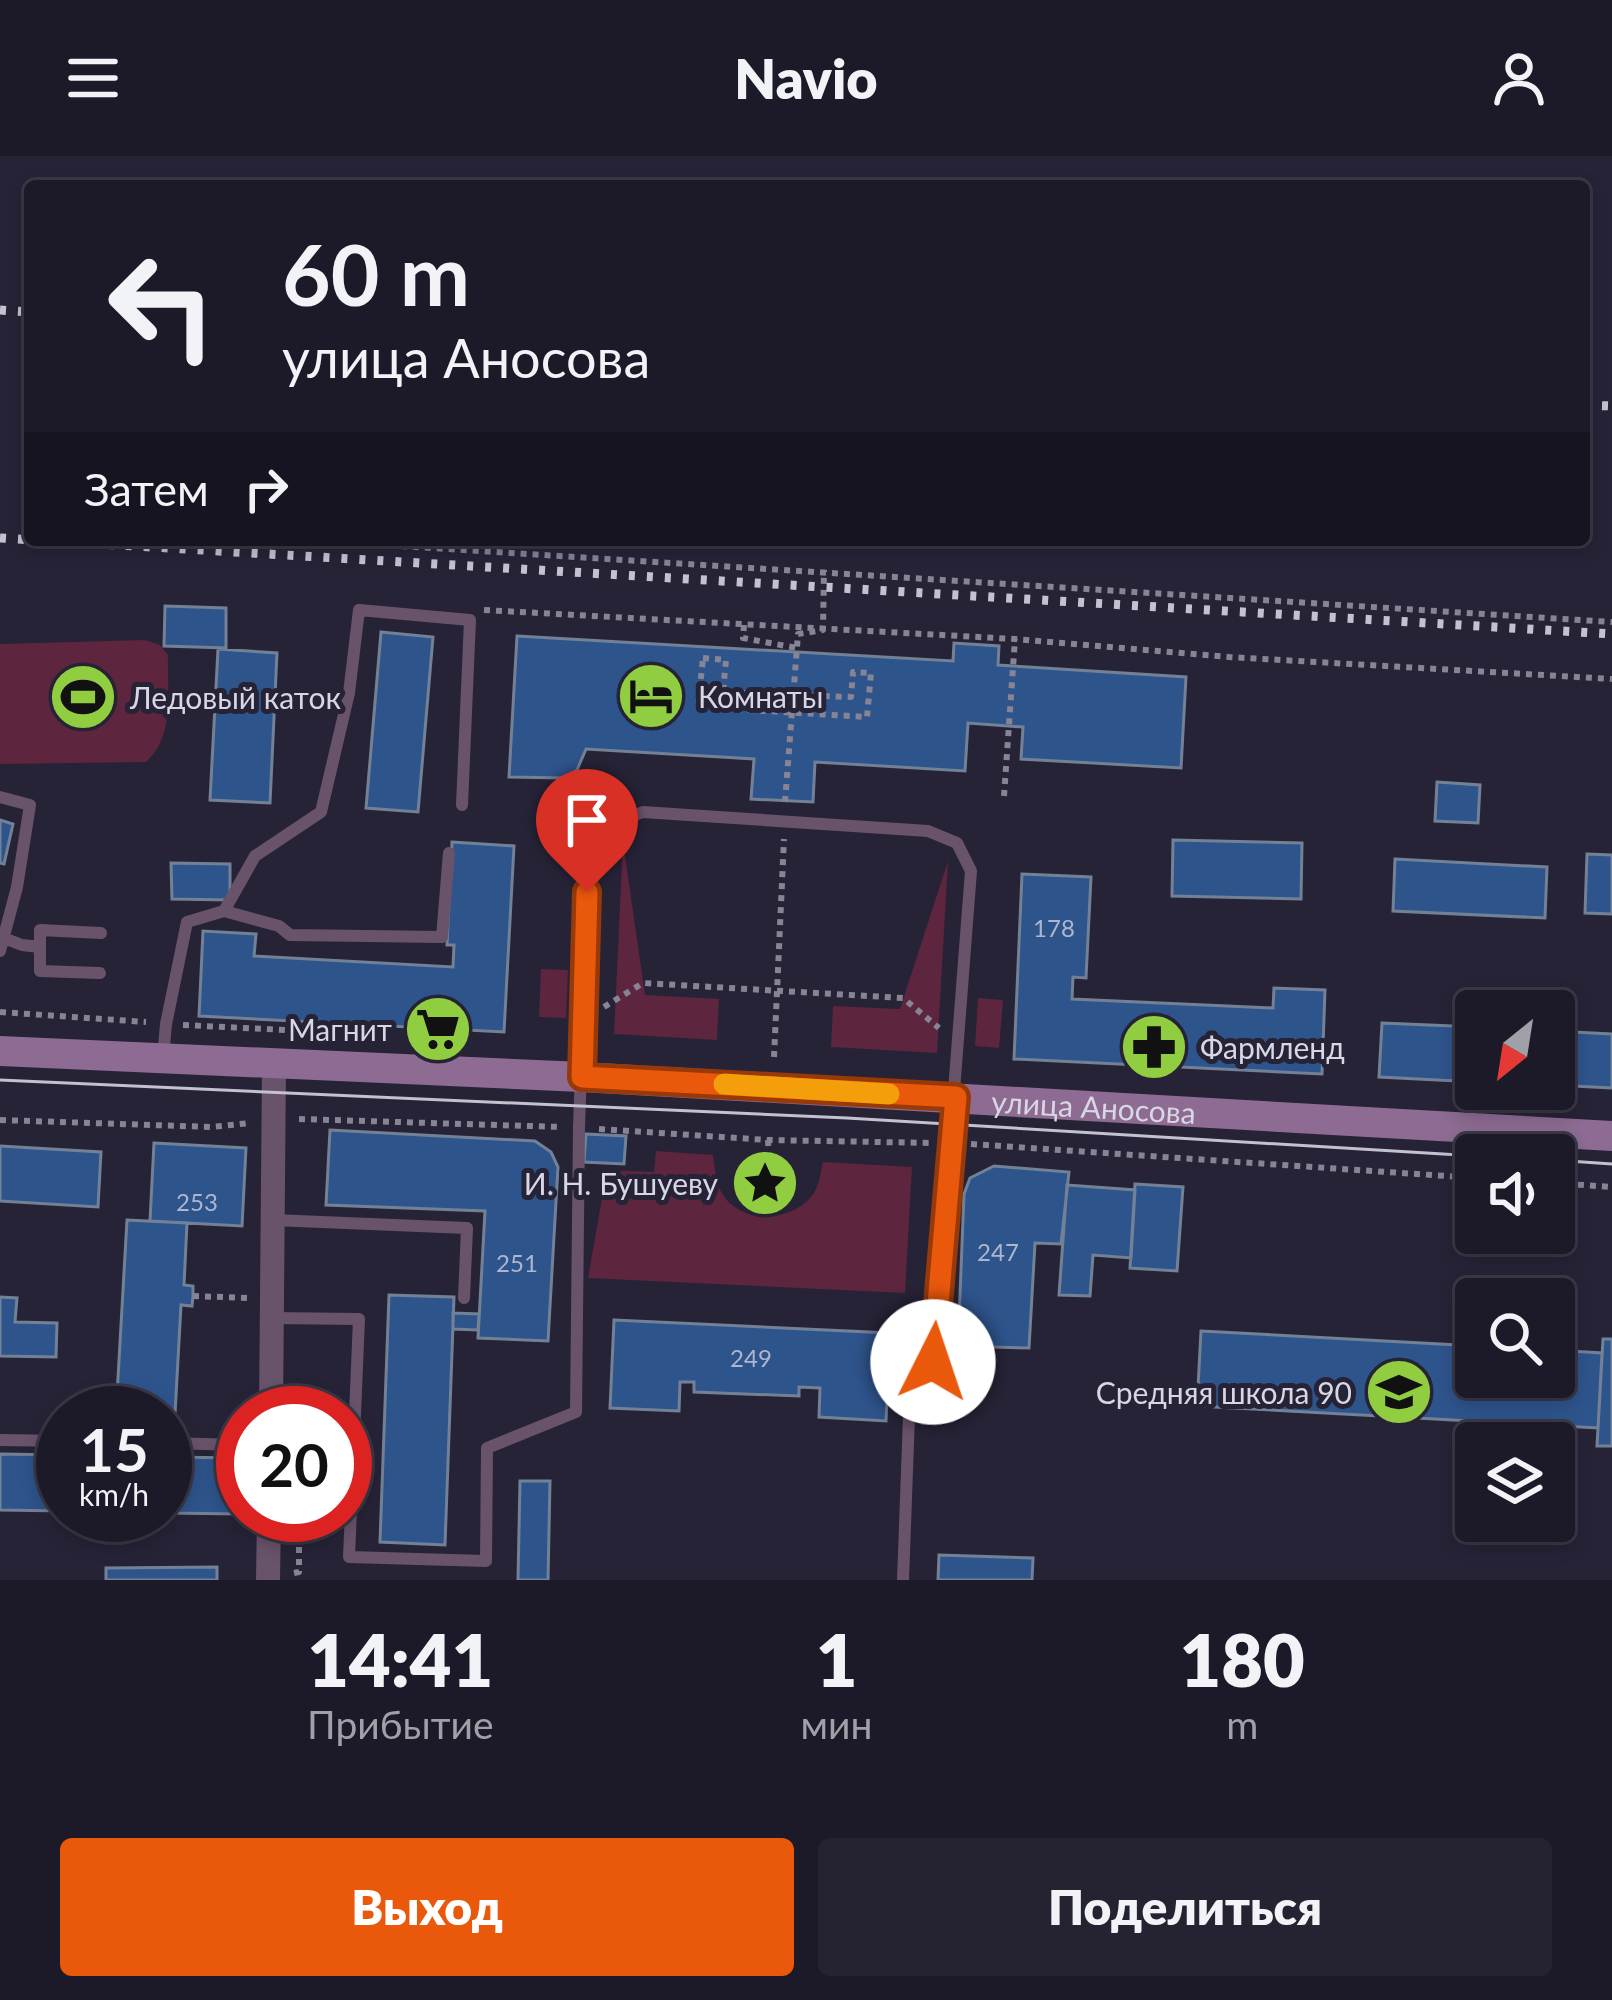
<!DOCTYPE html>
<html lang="ru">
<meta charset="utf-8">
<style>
:root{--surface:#1c1a29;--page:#252331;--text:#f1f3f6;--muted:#a0a1a8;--line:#3a3846;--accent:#ea580c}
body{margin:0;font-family:Lato,sans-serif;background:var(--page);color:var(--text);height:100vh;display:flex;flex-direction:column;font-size:45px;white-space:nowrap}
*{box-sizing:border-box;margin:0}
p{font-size:39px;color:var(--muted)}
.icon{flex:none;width:66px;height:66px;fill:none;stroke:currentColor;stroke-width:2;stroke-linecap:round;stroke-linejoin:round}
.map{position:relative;height:1424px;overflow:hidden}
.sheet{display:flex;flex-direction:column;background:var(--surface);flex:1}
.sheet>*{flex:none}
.banner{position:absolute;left:24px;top:24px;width:1566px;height:366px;border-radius:12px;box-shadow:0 6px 18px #0003,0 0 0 3px var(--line);background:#1c1a29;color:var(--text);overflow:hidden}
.needle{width:78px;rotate:210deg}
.tools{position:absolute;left:1455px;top:834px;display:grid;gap:24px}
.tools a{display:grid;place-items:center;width:120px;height:120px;border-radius:12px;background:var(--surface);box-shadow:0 6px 18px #0003,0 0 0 3px var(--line);font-size:60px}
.speed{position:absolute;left:36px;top:1230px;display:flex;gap:24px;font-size:60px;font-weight:700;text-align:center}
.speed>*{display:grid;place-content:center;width:156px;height:156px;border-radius:50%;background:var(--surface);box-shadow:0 6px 18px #0003,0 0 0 3px var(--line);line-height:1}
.speed small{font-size:30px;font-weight:400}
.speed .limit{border:18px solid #d22;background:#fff;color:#111}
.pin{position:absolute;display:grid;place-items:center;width:102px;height:102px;color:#fff;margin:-123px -51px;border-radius:50% 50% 50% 0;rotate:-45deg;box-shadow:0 0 12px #0007}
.pin .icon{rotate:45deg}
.me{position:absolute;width:132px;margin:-66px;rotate:4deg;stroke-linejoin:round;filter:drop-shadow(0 0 9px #0008)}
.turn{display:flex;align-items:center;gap:42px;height:252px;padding:0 60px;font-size:54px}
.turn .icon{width:156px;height:156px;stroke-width:2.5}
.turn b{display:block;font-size:84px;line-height:102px}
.then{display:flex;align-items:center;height:114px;padding:0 60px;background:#0003;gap:24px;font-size:45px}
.eta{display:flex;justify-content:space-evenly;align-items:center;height:204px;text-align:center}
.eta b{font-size:72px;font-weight:800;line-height:84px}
.primary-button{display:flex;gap:24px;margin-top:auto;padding:24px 60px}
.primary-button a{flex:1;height:138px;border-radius:12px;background:var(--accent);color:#fff;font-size:48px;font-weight:800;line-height:138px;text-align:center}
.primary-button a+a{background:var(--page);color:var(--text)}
header{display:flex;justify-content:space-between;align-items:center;height:156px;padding:0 60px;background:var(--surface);font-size:54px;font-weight:800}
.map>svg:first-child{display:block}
.green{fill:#5d253e}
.building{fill:#2e548c;stroke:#738197;stroke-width:3}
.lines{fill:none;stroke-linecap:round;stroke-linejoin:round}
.path{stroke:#868495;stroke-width:6;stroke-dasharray:6 6;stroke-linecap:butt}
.service{stroke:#68536b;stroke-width:12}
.minor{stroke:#68536b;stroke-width:24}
.secondary{stroke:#8d6b92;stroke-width:30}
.tram{stroke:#c4c2d1;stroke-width:3}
.rail{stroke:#c4c2d1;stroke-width:9;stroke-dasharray:6 12;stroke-linecap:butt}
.route-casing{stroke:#983908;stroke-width:30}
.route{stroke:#ea580c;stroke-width:21}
.slow{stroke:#f59e0b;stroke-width:21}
.labels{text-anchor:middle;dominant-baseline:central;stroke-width:10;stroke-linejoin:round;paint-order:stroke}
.number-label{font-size:24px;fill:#aeb6cf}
.poi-label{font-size:30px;fill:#d8d7e5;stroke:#262337;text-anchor:start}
.street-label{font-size:30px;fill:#d8d7e5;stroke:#262337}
</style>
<header><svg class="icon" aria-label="menu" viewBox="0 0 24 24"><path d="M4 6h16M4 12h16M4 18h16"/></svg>Navio<svg class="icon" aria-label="person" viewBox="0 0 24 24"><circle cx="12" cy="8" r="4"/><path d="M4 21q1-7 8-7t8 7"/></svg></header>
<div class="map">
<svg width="1612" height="1424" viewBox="0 0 1612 1424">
<rect width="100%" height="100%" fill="#262337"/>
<path class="green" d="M 145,484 L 160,489 L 168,499 C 167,535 175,581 146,606 L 0,608 L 0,488 Z
M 623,686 L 645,839 L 719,843 L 717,884 L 614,878 Z
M 948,705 L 937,897 L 831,891 L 833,850 L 900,853 Z
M 541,813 L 568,814 L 566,862 L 539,861 Z
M 978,842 L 1003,844 L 999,892 L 975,890 Z
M 656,995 L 713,999 C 715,1014 716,1031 726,1043 C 748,1070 801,1064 816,1033 C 820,1025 821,1014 823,1006 L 912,1011 L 905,1137 L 588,1122 L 607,1014 L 654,1016 Z"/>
<path class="building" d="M 165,450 L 226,452 L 226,492 L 164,490 Z
M 381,476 L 433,481 L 418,656 L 366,652 Z
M 517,480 L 953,505 L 954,487 L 999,490 L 998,509 L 1186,521 L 1181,612 L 1021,603 L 1023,571 L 968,567 L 965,615 L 815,606 L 813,646 L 751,643 L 754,603 L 586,593 L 577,614 L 565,622 L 509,621 Z
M 218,493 L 277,497 L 270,647 L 210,644 Z
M 1437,626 L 1480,629 L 1478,667 L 1435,665 Z
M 0,664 L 13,668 L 4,708 L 0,707 Z
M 1173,684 L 1302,687 L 1301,743 L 1172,740 Z
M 452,686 L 514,690 L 504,876 L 199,860 L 203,775 L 256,778 L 254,800 L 453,811 L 454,789 L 447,789 Z
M 1587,698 L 1612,699 L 1612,758 L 1585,757 Z
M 1395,703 L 1547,711 L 1545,762 L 1393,755 Z
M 171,707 L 230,708 L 230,744 L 172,743 Z
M 1022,718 L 1091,721 L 1086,822 L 1073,821 L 1072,843 L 1273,852 L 1274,832 L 1325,834 L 1322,918 L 1014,903 Z
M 1382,867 L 1476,871 L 1476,926 L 1379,921 Z
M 1554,875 L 1612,878 L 1612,932 L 1554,929 Z
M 330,974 L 535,985 L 551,996 L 558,1011 L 548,1185 L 478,1182 L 485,1055 L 326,1049 Z
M 586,978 L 626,980 L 624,1008 L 584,1006 Z
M 154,987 L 246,992 L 242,1070 L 150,1065 Z
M 0,990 L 101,996 L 98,1051 L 0,1045 Z
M 994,1010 L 1069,1016 L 1061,1088 L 1035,1087 L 1029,1192 L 958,1190 L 964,1038 L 970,1022 Z
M 1135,1028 L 1183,1031 L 1177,1115 L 1130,1112 Z
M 1067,1029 L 1135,1034 L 1131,1102 L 1093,1099 L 1090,1140 L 1059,1139 Z
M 127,1064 L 187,1067 L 184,1129 L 193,1130 L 193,1140 L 192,1150 L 181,1149 L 174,1276 L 165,1275 L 165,1257 L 116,1257 Z
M 389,1139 L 454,1141 L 445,1389 L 380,1386 Z
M 0,1141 L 17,1142 L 15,1166 L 57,1167 L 56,1201 L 0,1200 Z
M 453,1157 L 479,1158 L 478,1174 L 453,1173 Z
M 614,1164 L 890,1177 L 886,1265 L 819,1261 L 820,1232 L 799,1231 L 799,1240 L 694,1236 L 694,1226 L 680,1226 L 679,1255 L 610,1252 Z
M 1201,1175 L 1476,1190 L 1476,1221 L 1554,1221 L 1554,1194 L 1602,1197 L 1598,1272 L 1197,1250 Z
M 1603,1183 L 1612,1183 L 1612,1290 L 1597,1290 Z
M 0,1298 L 63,1299 L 63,1355 L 0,1354 Z
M 165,1301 L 242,1302 L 241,1358 L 165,1357 Z
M 520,1325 L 550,1325 L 548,1424 L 518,1424 Z
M 939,1399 L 1033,1402 L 1032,1424 L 938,1424 Z
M 217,1411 L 217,1424 L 106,1424 L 106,1412 Z"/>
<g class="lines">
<path class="path" d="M 305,384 L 1612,466
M 484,454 L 1015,483 L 1229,501 L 1612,523
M 744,469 L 743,482 L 797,492
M 703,502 L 726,504 L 723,536 L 851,541 L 853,516 L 871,517 L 867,561 L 698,551 Z
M 1004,640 L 1015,483
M 785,646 L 798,478 L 823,474 L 824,414
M 604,851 L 643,827 L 903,842 L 939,872
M 0,856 L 146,866
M 183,869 L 368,878
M 774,901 L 784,683
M 299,963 L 562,971
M 0,964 L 212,971 L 250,967
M 599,973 L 768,984 L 934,987
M 768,984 L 769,1002
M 971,988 L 1476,1022
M 1554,1027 L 1612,1031
M 193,1140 L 249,1142
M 294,1417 L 299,1416 L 299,1359"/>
<path class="service" d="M 0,641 L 30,649 L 17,731 L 0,795
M 224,755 L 279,770 L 290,779 L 442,781 L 449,697
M 1,781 L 22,789 L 40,791 L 40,774 L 101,777
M 40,791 L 40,815 L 100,817
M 163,902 L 166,868 L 187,766 L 224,755 L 255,700 L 321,656 L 349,537 L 359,454 L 470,464 L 462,649
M 273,1064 L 467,1072 L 464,1142
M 272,1162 L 359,1163 L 349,1401 L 486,1405 L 487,1292 L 576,1256 L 579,971 L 589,694 L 608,669 L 643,656 L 928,675 L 957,687 L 971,715 L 933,1206 L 909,1260 L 903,1424
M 0,1284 L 63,1285
M 165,1287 L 243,1289"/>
<path class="minor" d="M 271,1257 L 274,909
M 268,1424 L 269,1359"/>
<path class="secondary" id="s1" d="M 0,895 L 582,921 L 1612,980"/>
<path class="tram" d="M 0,924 L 847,962 L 1476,1000
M 1554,1004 L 1612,1008"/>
<path class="rail" d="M 0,154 L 30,156
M 1584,249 L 1612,250
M 0,382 L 1612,478"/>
</g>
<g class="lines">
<defs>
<path id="route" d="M 587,736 L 582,921 L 956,941 L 933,1206"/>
</defs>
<use href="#route" class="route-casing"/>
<use href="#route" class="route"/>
<path class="slow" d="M 724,928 L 889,938"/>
</g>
<defs>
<symbol id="hotel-disc" viewBox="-11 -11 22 22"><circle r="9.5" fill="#91cd40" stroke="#262337"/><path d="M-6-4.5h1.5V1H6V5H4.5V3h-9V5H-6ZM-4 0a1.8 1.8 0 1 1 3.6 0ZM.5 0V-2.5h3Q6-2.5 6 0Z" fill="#111"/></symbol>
<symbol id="stadium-disc" viewBox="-11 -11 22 22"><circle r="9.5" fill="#91cd40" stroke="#262337"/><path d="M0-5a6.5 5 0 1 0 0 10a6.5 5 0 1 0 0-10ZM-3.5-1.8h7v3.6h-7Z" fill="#111"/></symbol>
<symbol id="supermarket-disc" viewBox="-11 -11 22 22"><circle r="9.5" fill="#91cd40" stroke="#262337"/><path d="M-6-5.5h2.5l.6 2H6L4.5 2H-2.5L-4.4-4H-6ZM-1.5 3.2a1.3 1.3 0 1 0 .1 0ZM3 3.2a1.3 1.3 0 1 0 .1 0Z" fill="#111"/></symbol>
<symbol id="pharmacy-disc" viewBox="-11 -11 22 22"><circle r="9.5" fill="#91cd40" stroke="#262337"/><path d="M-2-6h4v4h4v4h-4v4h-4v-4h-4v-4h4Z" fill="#111"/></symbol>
<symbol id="sight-disc" viewBox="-11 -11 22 22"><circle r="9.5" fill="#91cd40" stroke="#262337"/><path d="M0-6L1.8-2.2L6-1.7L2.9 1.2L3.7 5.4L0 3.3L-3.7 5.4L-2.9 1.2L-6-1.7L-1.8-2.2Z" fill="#111"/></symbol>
<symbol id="school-disc" viewBox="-11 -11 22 22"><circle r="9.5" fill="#91cd40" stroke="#262337"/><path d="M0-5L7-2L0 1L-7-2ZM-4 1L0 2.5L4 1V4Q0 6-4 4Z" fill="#111"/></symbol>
</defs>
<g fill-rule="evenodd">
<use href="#hotel-disc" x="613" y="502" width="76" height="76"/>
<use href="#stadium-disc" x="45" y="503" width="76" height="76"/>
<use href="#supermarket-disc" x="400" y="835" width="76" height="76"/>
<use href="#pharmacy-disc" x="1116" y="853" width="76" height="76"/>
<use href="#sight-disc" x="727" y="989" width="76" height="76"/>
<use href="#school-disc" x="1361" y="1198" width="76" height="76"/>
</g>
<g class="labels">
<g class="number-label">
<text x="1054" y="771">178</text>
<text x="197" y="1045">253</text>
<text x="998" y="1095">247</text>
<text x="517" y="1106">251</text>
<text x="751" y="1201">249</text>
</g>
<g class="poi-label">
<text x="698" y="540">Комнаты</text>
<text x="130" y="541">Ледовый каток</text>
<text x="392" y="873" text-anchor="end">Магнит</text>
<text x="1200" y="891">Фармленд</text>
<text x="718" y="1027" text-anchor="end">И. Н. Бушуеву</text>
<text x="1352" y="1236" text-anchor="end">Средняя школа 90</text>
</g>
<g class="street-label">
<text stroke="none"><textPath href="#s1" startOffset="1095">улица Аносова</textPath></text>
</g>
</g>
</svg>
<div class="tools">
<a><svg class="needle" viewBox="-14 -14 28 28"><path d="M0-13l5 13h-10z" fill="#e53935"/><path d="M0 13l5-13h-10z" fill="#a0a1a8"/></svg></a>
<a><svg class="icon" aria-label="sound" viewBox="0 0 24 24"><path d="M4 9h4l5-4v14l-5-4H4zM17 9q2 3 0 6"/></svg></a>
<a><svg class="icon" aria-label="search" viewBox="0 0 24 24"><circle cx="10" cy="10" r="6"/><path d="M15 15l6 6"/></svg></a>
<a><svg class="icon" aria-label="layers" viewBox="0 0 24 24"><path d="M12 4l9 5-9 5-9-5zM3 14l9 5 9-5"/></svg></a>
</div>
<div class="speed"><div>15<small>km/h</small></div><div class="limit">20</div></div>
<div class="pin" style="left:587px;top:736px;background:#d93025"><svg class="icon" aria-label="arrive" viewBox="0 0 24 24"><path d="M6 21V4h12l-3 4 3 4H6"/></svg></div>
<svg class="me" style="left:933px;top:1206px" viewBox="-20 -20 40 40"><circle r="19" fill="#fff"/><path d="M0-13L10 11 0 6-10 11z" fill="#ea580c"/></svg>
<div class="banner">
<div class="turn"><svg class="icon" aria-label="left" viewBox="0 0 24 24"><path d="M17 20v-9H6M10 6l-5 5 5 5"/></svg><div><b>60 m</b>улица Аносова</div></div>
<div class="then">Затем<svg class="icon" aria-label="right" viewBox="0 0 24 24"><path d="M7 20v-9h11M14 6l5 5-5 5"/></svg></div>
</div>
</div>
<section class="sheet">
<div class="eta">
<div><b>14:41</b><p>Прибытие</p></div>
<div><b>1</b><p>мин</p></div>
<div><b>180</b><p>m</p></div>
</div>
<div class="primary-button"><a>Выход</a><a>Поделиться</a></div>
</section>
